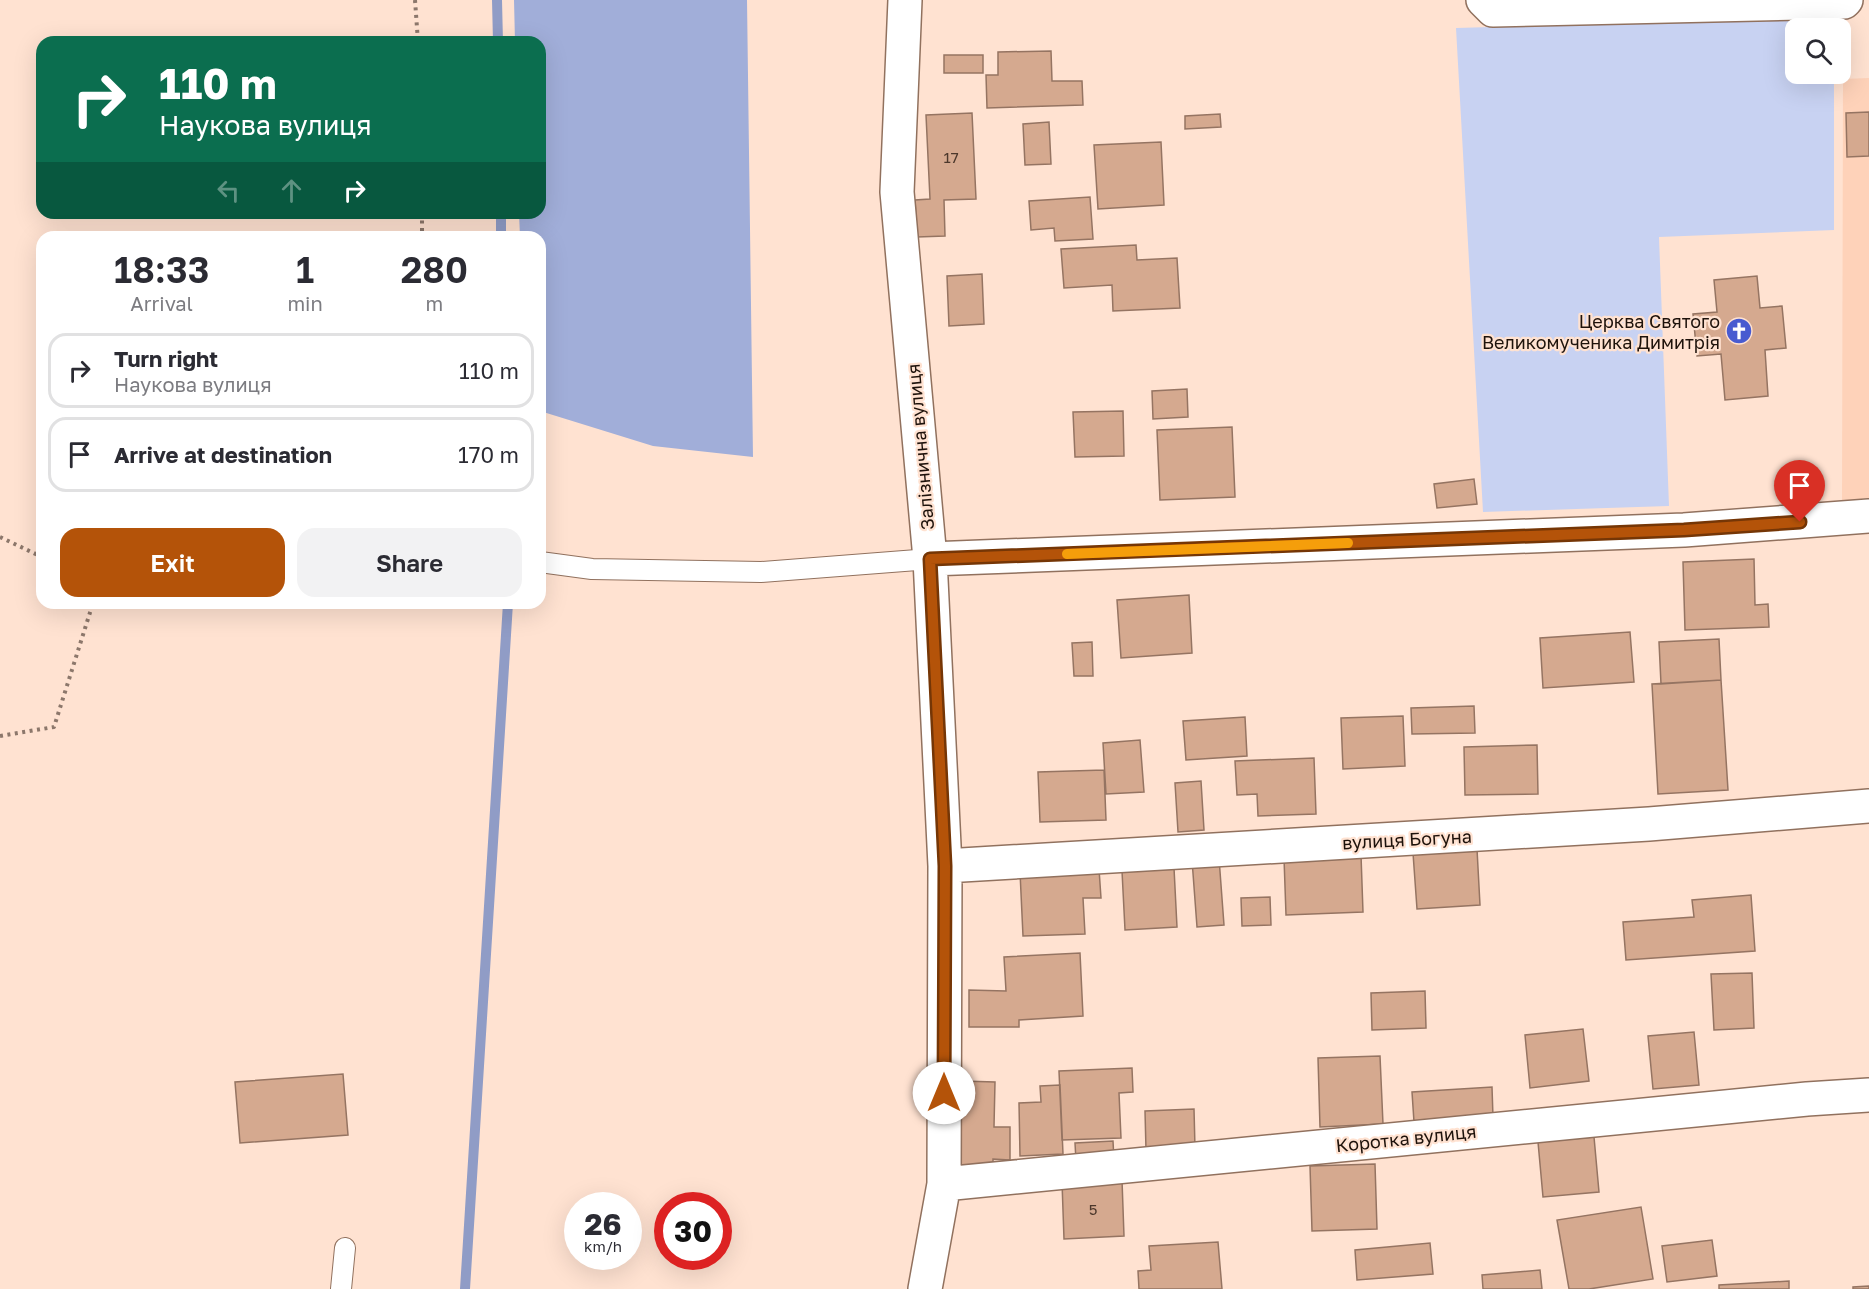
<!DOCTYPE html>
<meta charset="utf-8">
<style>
:root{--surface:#fff;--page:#f2f2f3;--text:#2b2b33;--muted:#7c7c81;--line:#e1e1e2;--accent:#b45309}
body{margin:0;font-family:"Golos Text",sans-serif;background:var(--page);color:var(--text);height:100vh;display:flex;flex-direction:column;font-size:22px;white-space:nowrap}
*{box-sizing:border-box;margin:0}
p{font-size:20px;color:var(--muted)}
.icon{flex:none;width:33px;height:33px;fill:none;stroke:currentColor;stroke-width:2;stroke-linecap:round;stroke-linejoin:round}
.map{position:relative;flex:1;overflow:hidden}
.panel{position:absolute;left:36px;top:231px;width:510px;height:378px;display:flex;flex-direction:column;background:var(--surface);border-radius:18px;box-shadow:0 6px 24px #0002}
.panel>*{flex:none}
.guide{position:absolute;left:36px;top:36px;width:510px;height:183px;border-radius:18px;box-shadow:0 6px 24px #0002;background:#0b6e4f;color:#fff;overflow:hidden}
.controls{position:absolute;left:1785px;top:18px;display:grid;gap:12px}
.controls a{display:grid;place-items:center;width:66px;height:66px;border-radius:12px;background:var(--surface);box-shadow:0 6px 24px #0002;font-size:30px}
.speed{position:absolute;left:564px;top:1192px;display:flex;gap:12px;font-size:30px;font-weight:700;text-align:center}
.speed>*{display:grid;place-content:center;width:78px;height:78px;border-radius:50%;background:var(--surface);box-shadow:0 6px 24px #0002;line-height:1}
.speed small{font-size:15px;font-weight:400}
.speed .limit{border:9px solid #d22;background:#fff;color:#111}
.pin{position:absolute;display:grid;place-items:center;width:51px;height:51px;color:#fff;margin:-62px -26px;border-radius:50% 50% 50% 0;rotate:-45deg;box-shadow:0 0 6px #0007}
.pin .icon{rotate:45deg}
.me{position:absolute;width:66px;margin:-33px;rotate:0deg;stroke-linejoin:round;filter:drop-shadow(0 0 4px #0008)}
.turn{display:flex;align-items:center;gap:21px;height:126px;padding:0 24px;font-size:27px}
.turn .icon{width:78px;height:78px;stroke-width:2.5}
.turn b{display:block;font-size:42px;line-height:51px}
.lanes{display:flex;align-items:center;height:57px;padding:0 24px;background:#0003;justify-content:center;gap:30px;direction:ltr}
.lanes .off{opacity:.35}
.eta{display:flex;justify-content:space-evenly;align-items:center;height:102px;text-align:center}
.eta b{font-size:36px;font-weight:600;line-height:42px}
.primary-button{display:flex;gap:12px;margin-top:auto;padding:12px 24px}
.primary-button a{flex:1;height:69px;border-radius:18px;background:var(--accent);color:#fff;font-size:24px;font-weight:600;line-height:69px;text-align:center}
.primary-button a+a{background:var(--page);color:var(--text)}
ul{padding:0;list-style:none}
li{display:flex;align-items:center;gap:18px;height:75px;margin:0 12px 9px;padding:0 12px;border:3px solid var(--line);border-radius:18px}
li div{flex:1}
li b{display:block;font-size:22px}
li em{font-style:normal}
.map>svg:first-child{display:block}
.built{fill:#fed2b9}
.green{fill:#c8d2f2}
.forest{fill:#a1aed9}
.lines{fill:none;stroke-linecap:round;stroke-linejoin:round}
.stream{stroke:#909cc6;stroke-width:10}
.building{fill:#d5a98f;stroke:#957462;stroke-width:1.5}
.lane-casing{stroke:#91715e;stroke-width:22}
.street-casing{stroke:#91715e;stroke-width:36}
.path{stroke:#8c776b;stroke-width:4;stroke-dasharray:3 4.5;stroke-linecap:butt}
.lane{stroke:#fff;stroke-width:20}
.street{stroke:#fff;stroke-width:33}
.route-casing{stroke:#753606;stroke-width:15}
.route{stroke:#b45309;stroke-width:10}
.slow{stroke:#f59e0b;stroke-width:10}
.labels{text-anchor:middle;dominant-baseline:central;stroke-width:4.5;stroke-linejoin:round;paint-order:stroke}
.number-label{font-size:15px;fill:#4c382c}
.poi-label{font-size:18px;fill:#1e120b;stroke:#ffe2d1;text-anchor:end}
.street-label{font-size:18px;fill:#1e120b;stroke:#ffe2d1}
</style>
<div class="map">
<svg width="1869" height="1289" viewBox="0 0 1869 1289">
<rect width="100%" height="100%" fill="#ffe2d1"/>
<path class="built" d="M 1869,78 L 1869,498 L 1842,501 L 1843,79 Z"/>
<path class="green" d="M 1834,17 L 1834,28 L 1796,28 L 1796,74 L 1834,74 L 1834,230 L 1659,237 L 1669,506 L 1483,512 L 1456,28 Z"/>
<path class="forest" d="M 514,0 L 747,0 L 753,457 L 653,446 L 540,411 L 540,237 L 520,237 L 519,213 L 540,213 L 540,42 L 515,42 Z"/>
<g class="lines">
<path class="stream" d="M 497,0 L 498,42
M 501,213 L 501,237
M 465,1289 L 508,603"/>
</g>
<path class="building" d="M 1051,51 L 1052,81 L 1082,81 L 1083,105 L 987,108 L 986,75 L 998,75 L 998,52 Z
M 944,55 L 983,55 L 983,73 L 944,73 Z
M 1869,112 L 1869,156 L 1847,157 L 1846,113 Z
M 972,113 L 976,199 L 944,200 L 945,236 L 917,237 L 915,200 L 930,199 L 926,115 Z
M 1220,114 L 1221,127 L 1185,129 L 1185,116 Z
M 1049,122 L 1051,164 L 1025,165 L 1023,124 Z
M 1161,142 L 1164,205 L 1098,209 L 1094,145 Z
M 1090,197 L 1093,239 L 1055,241 L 1054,228 L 1031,230 L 1029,201 Z
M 1136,245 L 1137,260 L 1177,258 L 1180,308 L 1113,311 L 1112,285 L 1064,288 L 1061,249 Z
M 982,274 L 984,324 L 949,326 L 947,276 Z
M 1757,276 L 1760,308 L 1782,306 L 1786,348 L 1765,350 L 1768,396 L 1725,400 L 1721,354 L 1697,356 L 1693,314 L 1717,312 L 1714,280 Z
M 1187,389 L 1188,417 L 1153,419 L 1152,391 Z
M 1123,411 L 1124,456 L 1075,457 L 1073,412 Z
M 1232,427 L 1235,497 L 1160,500 L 1157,430 Z
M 1474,479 L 1477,504 L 1437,508 L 1434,484 Z
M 1754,559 L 1755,605 L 1768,604 L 1769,627 L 1685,630 L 1683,562 Z
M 1189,595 L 1192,653 L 1121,658 L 1117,600 Z
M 1630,632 L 1634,682 L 1543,688 L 1540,638 Z
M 1719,639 L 1721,680 L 1661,684 L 1659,642 Z
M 1092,642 L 1093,676 L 1074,676 L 1072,643 Z
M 1721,680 L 1728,790 L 1658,794 L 1652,684 Z
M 1474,706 L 1475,733 L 1412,734 L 1411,708 Z
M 1403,716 L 1405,766 L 1343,769 L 1341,718 Z
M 1245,717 L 1247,756 L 1186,760 L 1183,721 Z
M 1140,740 L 1144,792 L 1106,794 L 1103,743 Z
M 1537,745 L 1538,794 L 1465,795 L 1464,747 Z
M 1314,758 L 1316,814 L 1258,816 L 1257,794 L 1237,795 L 1235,761 Z
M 1104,770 L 1106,820 L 1040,822 L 1038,772 Z
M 1201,781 L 1204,830 L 1178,832 L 1175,783 Z
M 1477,849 L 1480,905 L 1417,909 L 1413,853 Z
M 1361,855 L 1363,912 L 1286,915 L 1284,858 Z
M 1219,858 L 1224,925 L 1197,927 L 1192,860 Z
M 1174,868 L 1177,927 L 1125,930 L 1122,871 Z
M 1099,869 L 1101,898 L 1083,898 L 1085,934 L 1023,936 L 1020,872 Z
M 1751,895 L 1755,951 L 1626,960 L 1623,922 L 1694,917 L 1692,900 Z
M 1270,897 L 1271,925 L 1242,926 L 1241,898 Z
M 1080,953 L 1083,1016 L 1019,1020 L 1019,1027 L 969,1027 L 969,990 L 1006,991 L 1004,957 Z
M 1752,973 L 1754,1028 L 1714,1030 L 1711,974 Z
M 1425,991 L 1426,1028 L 1372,1030 L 1371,993 Z
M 1583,1029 L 1589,1081 L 1530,1088 L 1525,1035 Z
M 1694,1032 L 1699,1085 L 1653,1089 L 1648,1036 Z
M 1380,1056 L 1383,1124 L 1320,1127 L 1318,1058 Z
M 1132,1068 L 1133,1092 L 1119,1093 L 1121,1138 L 1062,1140 L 1059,1071 Z
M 343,1074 L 348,1135 L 240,1143 L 235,1082 Z
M 961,1081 L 995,1082 L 994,1127 L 1010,1127 L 1010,1160 L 993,1159 L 993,1169 L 960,1169 Z
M 1060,1085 L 1063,1154 L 1020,1156 L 1019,1103 L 1041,1102 L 1040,1086 Z
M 1492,1087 L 1493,1117 L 1414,1122 L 1412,1092 Z
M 1194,1109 L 1195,1148 L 1146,1150 L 1145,1111 Z
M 1594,1137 L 1599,1192 L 1543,1197 L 1538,1142 Z
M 1113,1141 L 1114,1160 L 1076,1161 L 1075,1143 Z
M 1375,1164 L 1377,1229 L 1312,1231 L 1310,1166 Z
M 1122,1180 L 1124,1236 L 1064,1239 L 1062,1182 Z
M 1641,1207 L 1653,1279 L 1589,1289 L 1569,1289 L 1557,1220 Z
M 1712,1240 L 1717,1276 L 1667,1282 L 1662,1246 Z
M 1218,1242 L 1222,1289 L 1139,1289 L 1138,1271 L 1151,1270 L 1149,1246 Z
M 1430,1243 L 1433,1274 L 1357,1280 L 1355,1250 Z
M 1540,1270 L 1542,1289 L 1483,1289 L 1482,1275 Z
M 1789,1281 L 1789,1289 L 1719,1289 L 1719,1285 Z
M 1869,1286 L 1869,1289 L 1853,1289 L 1853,1287 Z"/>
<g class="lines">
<defs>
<path id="lane" d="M 540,562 L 592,569 L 761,572 L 930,559
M 341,1289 L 345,1248"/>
<path id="street" d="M 905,0 L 897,192 L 930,559 L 945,866 L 944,1184 L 925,1289
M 1483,0 L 1493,10 L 1844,2 L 1846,0
M 930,559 L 1684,530 L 1869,516
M 945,866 L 1649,824 L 1869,806
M 944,1184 L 1807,1099 L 1869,1095"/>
</defs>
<use href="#lane" class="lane-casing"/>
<use href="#street" class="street-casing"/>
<path class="path" d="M 415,0 L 418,42
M 422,213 L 422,237
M 0,537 L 42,557
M 0,736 L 54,727 L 93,603"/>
<use href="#lane" class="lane"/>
<use href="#street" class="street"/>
</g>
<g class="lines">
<defs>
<path id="route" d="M 944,1093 L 945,866 L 930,559 L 1684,530 L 1800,522"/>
</defs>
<use href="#route" class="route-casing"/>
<use href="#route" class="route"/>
<path class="slow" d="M 1067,554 L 1348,543"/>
</g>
<defs>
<symbol id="church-disc" viewBox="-11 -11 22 22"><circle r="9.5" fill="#485bd0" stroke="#ffe2d1"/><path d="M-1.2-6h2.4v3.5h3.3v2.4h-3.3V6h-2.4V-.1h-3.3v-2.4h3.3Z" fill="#fff"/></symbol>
</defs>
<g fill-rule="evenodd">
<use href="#church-disc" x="1724" y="316" width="30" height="30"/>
</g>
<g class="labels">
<g class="number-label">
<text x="951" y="157">17</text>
<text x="1093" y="1209">5</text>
</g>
<g class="poi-label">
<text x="1720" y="321">Церква Святого<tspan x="1720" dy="21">Великомученика Димитрія</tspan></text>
</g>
<g class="street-label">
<text transform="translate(920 447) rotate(-95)">Залізнична вулиця</text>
<text transform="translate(1407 839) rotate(-3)">вулиця Богуна</text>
<text transform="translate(1406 1138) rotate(-6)">Коротка вулиця</text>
</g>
</g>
</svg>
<div class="controls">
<a><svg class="icon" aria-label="search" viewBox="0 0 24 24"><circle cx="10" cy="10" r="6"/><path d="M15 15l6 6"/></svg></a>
</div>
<div class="speed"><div>26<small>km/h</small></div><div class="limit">30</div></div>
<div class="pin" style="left:1800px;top:522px;background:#d93025"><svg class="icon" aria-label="arrive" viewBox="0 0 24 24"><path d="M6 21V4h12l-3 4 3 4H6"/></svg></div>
<svg class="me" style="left:944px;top:1093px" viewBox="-20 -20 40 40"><circle r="19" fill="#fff"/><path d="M0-13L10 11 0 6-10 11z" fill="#b45309"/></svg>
<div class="guide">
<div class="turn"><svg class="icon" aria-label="right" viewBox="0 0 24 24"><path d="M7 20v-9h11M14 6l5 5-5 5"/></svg><div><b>110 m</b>Наукова вулиця</div></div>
<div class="lanes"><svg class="icon off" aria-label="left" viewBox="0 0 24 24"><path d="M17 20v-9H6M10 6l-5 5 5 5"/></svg><svg class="icon off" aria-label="ahead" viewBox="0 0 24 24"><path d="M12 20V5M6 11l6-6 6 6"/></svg><svg class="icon" aria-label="right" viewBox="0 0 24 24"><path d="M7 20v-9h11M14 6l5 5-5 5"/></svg></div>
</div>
<section class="panel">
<div class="eta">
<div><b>18:33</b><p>Arrival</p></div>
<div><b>1</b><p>min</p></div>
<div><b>280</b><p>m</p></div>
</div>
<ul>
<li><svg class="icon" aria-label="right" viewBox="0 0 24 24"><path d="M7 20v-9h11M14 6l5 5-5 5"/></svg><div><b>Turn right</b><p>Наукова вулиця</p></div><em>110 m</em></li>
<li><svg class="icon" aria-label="arrive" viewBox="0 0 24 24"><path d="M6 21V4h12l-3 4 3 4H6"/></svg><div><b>Arrive at destination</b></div><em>170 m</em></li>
</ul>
<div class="primary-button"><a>Exit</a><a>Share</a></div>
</section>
</div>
